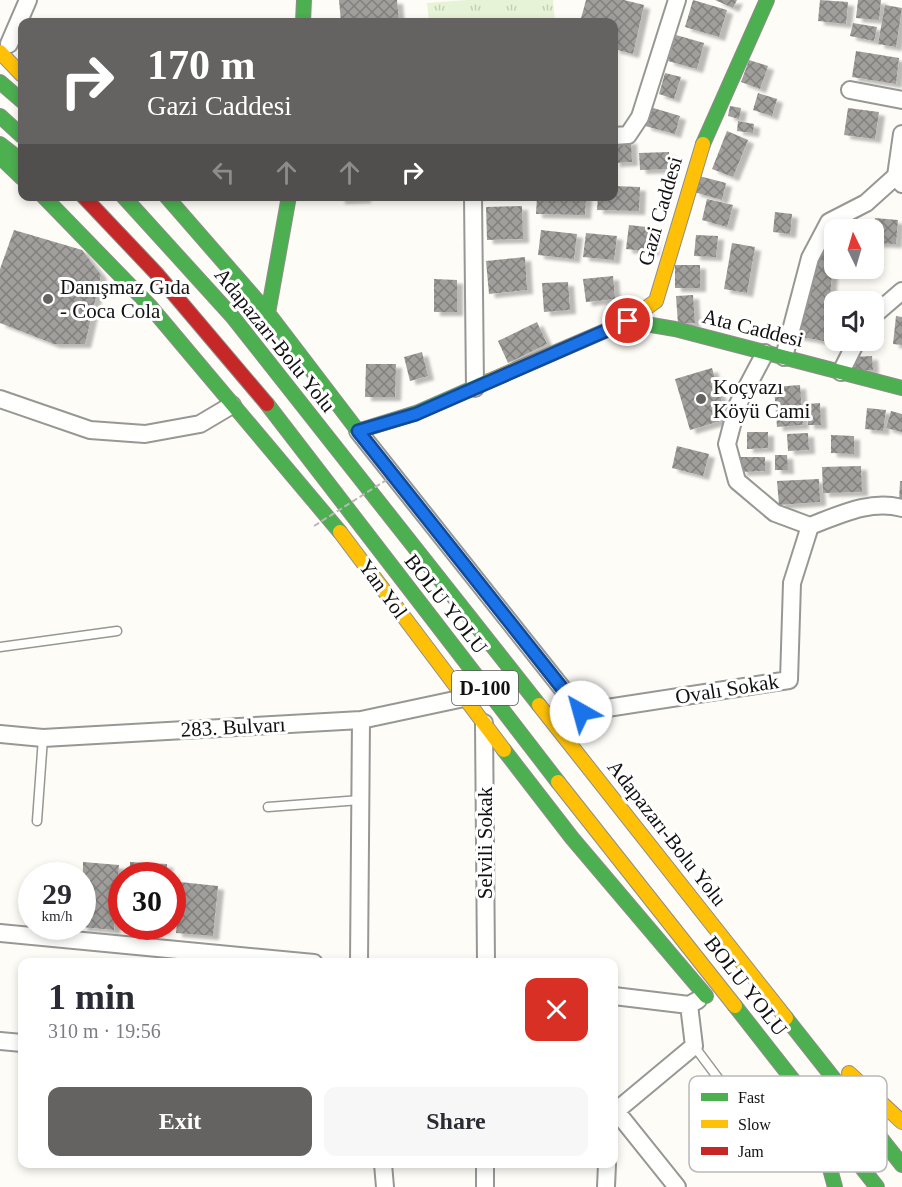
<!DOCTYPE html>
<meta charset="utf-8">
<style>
:root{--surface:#fff;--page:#f7f7f7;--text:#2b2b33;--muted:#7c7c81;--accent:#646362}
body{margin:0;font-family:Georgia,serif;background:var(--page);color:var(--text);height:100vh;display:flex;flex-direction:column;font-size:22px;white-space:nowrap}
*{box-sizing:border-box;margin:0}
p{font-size:20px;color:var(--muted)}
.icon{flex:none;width:33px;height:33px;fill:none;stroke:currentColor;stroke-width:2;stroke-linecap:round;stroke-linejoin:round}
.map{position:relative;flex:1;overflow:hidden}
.sheet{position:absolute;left:18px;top:958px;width:600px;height:210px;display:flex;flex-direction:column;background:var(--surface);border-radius:12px;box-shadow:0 3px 9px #0003}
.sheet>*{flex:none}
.top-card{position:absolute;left:18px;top:18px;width:600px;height:183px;border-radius:12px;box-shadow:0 3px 9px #0003;background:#646362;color:#fff;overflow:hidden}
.needle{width:39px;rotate:355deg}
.buttons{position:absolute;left:824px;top:219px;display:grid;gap:12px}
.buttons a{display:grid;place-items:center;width:60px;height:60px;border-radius:12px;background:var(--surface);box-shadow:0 3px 9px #0003;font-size:30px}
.speed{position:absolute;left:18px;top:862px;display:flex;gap:12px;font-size:30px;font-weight:700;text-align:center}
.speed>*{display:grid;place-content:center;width:78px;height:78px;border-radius:50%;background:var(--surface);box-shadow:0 3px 9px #0003;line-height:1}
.speed small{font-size:15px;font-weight:400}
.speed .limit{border:9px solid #d22;background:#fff;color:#111}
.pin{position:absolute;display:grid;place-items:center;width:51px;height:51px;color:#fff;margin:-26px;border:3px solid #fff;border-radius:50%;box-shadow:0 2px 6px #0007}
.me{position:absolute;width:66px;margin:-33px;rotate:322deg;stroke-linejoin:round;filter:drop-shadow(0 0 4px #0008)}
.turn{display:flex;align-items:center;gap:21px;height:126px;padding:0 30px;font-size:27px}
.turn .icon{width:78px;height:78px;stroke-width:2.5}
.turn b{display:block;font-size:42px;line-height:51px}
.lanes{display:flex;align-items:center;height:57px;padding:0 30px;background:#0003;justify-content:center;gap:30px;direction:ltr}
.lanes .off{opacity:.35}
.round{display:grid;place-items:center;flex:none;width:63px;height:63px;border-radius:12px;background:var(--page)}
.headline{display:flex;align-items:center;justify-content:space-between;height:102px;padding:0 30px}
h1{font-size:36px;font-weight:700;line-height:45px}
.primary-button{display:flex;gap:12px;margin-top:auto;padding:12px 30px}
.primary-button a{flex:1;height:69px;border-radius:12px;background:var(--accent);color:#fff;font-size:24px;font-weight:700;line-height:69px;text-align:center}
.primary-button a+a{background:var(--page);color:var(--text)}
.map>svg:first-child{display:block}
.grass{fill:url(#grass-tufts)}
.building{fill:url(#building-cross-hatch);filter:url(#shadow)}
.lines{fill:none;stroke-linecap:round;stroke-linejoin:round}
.lane-casing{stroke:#979795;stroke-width:11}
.street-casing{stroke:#979795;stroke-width:20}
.fast-casing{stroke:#8e8d8b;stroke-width:16}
.slow-casing{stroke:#8e8d8b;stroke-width:16}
.jam-casing{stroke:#8e8d8b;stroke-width:16}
.lane{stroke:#fffffe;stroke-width:8}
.street{stroke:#fffffe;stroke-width:16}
.fast{stroke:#4caf50;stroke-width:14}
.slow{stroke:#ffc107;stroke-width:14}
.jam{stroke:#c62828;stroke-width:14}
.path-bridge{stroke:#b9b9b8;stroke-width:2;stroke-dasharray:6 3;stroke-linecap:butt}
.route-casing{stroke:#114b97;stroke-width:15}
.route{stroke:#1a73e8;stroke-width:10}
.poi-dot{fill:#646362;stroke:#fff;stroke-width:2}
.labels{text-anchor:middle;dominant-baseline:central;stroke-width:6;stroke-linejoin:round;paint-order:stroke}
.shield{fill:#fff;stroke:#585858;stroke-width:1.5}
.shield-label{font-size:20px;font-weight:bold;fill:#111}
.street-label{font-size:21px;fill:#111;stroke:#fff}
.poi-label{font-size:21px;fill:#111;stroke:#fff;text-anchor:start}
.key{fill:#fff;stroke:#b8b8b8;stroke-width:1.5}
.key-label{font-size:16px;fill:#111}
</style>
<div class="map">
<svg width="902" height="1187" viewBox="0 0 902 1187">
<defs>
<pattern id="grass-tufts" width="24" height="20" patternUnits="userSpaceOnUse" patternTransform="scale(1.5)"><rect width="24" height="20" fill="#e7f3d7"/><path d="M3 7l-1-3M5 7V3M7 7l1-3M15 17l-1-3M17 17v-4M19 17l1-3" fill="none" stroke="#c5cfb8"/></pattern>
<pattern id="building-cross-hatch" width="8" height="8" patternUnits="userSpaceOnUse" patternTransform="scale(1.5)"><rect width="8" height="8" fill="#a19f9c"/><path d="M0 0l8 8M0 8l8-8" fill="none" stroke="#82807e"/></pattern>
<filter id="shadow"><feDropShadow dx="6" dy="4" stdDeviation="1.5" flood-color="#0004"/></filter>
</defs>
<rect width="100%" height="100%" fill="#fdfcf7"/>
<path class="grass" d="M 467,0 L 553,0 L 555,22 L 429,22 L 427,3 Z"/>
<path class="building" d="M 339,0 L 397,0 L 399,22 L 341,22 Z
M 586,0 L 624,0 L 644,5 L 633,54 L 614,49 L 614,22 L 580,22 Z
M 693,0 L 727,10 L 719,37 L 685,27 Z
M 715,0 L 737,0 L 733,8 Z
M 820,0 L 848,2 L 846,24 L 818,21 Z
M 858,0 L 881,0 L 879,20 L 856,18 Z
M 885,5 L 902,8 L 896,47 L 878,44 Z
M 853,23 L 877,27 L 874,41 L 850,36 Z
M 676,35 L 704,43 L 697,69 L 668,61 Z
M 856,51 L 899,58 L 896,84 L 852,77 Z
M 749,60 L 768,66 L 760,89 L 741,82 Z
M 665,73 L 681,77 L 674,99 L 659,94 Z
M 758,93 L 777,99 L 772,116 L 753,110 Z
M 730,106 L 741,108 L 739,119 L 728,116 Z
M 650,107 L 680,116 L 675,134 L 645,126 Z
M 848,108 L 879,112 L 875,139 L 844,135 Z
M 738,121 L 754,124 L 753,133 L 737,131 Z
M 727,131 L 748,140 L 733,177 L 712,169 Z
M 631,140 L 632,162 L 614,163 L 614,141 Z
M 669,152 L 670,169 L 640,170 L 639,153 Z
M 699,176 L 726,183 L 722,200 L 694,192 Z
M 614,186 L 640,187 L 639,211 L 597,210 L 598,196 L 614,196 Z
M 339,196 L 365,196 L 365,199 L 339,200 Z
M 537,196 L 586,196 L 585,215 L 536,214 Z
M 707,199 L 733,205 L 727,227 L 702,220 Z
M 522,206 L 523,239 L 487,240 L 486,207 Z
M 775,212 L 792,214 L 790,234 L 773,232 Z
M 875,218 L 898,220 L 896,244 L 873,243 Z
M 629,225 L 655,228 L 653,252 L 626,249 Z
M 14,230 L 82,250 L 101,275 L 85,344 L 54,344 L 0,323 L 0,269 Z
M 541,230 L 577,234 L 574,259 L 538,255 Z
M 586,233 L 617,236 L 614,260 L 583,257 Z
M 696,235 L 718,236 L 716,257 L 694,256 Z
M 732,243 L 755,247 L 747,293 L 724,289 Z
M 823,247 L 834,249 L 830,297 L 836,299 L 829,342 L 796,336 L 809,275 Z
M 525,257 L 527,290 L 489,294 L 486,261 Z
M 675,265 L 700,265 L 700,288 L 675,288 Z
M 613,276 L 615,299 L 586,302 L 583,279 Z
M 434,279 L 457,280 L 457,312 L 434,312 Z
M 568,282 L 570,310 L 544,312 L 542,283 Z
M 693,295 L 695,323 L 678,324 L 676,296 Z
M 896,316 L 902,317 L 902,345 L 893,344 Z
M 537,322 L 547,344 L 508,363 L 498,341 Z
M 422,352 L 428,376 L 410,381 L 404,357 Z
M 872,356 L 873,370 L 853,370 L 852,357 Z
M 366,364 L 396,364 L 395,397 L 365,397 Z
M 712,368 L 727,419 L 690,430 L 675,379 Z
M 800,385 L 803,425 L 777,427 L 774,387 Z
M 820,403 L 821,425 L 808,425 L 807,404 Z
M 867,408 L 886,410 L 883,431 L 865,429 Z
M 891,411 L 902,414 L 902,432 L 886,428 Z
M 747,432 L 768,432 L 768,448 L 747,449 Z
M 808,433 L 809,450 L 788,451 L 787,434 Z
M 831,435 L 854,436 L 854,454 L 831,453 Z
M 677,446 L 709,454 L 703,476 L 672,468 Z
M 775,455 L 787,455 L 788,470 L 775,470 Z
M 741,457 L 765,457 L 765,471 L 741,472 Z
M 861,466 L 862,492 L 823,493 L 822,467 Z
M 819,479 L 820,502 L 779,505 L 777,481 Z
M 900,481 L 902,481 L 902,501 L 899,501 Z
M 83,862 L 119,865 L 114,930 L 82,927 Z
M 130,862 L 167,864 L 167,876 L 130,876 Z
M 180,882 L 218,886 L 213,936 L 176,933 Z
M 148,927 L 164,927 L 164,930 L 148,929 Z"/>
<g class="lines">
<defs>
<path id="lane" d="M 0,647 L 117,631
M 268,807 L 360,800
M 37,821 L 43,738
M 694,1046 L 739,1106 L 788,1150"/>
<path id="street" d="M 9,44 L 28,0
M 850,90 L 902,100
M 614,136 L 628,135 L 640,117 L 677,0
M 902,184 L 896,176 L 902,134
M 473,196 L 475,388
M 873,316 L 902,291
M 765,353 L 737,406 L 727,444 L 737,481 L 775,513 L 810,526 C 839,515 871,499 902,508
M 784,357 L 810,258 L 829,222 L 866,203 L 896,176
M 841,372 L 857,340
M 0,399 L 90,430 L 145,434 L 200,424 L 232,405
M 358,431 L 581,712 L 789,680 L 792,583 L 810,526
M 484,723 L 486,963
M 0,734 L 43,738 L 361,720 L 464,698
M 0,933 L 314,963
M 359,963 L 361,720
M 614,996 L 689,1005 L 698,1000
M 0,1041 L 22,1043
M 383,1164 L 385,1187
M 485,1187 L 485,1164
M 606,1187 L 607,1164
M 677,1187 L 616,1111 L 694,1046 L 689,1005"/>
<path id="fast" d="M 303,22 L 304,0
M 0,82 L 22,101
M 0,116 L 22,136
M 0,144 L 22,161
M 703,144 L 767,0
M 0,157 L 22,178
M 43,196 L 149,305 L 340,532
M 123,196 L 232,316 L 539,705
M 166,196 L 268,313 L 358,431 L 416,413 L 489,381
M 268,313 L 289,196
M 628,321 L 675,329 L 902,388
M 267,404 L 558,782
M 504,750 L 572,838 L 706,996
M 735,1006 L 877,1187
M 786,1018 L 902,1165
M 817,1121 L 835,1187"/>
<path id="slow" d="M 0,52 L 22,75
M 489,381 L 628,321 L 656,301 L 703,144
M 340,532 L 504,750
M 539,705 L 786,1018
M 558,782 L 735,1006
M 849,1073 L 902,1122"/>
<path id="jam" d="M 83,196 L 156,273 L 267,404"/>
</defs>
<use href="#lane" class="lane-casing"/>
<use href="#street" class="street-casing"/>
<use href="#fast" class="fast-casing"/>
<use href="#slow" class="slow-casing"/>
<use href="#jam" class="jam-casing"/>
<use href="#lane" class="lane"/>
<use href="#street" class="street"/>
<use href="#fast" class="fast"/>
<use href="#slow" class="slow"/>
<use href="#jam" class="jam"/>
<path class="path-bridge" d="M 314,526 L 399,472"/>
</g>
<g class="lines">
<defs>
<path id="route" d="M 581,712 L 358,431 L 416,414 L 628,321"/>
</defs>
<use href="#route" class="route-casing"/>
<use href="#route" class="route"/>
</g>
<g class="poi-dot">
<circle cx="48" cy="299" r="6"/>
<circle cx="701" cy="399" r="6"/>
</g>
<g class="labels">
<rect class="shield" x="452" y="671" width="66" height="34" rx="4.5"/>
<g class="shield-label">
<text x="485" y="688">D-100</text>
</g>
<g class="street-label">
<text transform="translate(660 211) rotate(-74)">Gazi Caddesi</text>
<text transform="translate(753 328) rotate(14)">Ata Caddesi</text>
<text transform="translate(275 340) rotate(51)">Adapazarı-Bolu Yolu</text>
<text transform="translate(383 589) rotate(54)">Yan Yol</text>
<text transform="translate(446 604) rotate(52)">BOLU YOLU</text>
<text transform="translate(727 689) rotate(-9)">Ovalı Sokak</text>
<text transform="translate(233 727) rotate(-3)">283. Bulvarı</text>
<text transform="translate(667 833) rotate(52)">Adapazarı-Bolu Yolu</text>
<text transform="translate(485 843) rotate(-90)">Selvili Sokak</text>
<text transform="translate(746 986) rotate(52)">BOLU YOLU</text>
</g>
<g class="poi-label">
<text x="60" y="287">Danışmaz Gıda<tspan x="60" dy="24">- Coca Cola</tspan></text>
<text x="713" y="387">Koçyazı<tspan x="713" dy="24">Köyü Cami</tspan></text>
</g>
</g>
<rect x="689" y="1076" width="198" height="96" rx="9" class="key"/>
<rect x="701" y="1093" width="27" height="8" fill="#4caf50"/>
<rect x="701" y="1120" width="27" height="8" fill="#ffc107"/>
<rect x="701" y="1147" width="27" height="8" fill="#c62828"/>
<g class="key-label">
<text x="738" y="1103">Fast</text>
<text x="738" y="1130">Slow</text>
<text x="738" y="1157">Jam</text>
</g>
</svg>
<div class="buttons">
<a><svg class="needle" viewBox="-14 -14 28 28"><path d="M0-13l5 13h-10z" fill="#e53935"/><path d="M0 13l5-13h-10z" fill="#7c7c81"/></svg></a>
<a><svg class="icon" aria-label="sound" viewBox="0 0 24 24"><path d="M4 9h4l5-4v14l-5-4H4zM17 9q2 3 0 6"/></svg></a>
</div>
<div class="speed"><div>29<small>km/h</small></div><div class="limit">30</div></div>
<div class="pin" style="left:628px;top:321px;background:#d93025"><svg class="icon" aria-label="arrive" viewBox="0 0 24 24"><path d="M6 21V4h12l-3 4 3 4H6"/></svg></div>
<svg class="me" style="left:581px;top:712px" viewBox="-20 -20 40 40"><circle r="19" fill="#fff"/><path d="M0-13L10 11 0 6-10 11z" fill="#1a73e8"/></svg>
<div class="top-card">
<div class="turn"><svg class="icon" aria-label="right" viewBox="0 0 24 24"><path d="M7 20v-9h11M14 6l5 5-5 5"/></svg><div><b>170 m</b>Gazi Caddesi</div></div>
<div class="lanes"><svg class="icon off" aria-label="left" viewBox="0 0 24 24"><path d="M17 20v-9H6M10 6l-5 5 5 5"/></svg><svg class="icon off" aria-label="ahead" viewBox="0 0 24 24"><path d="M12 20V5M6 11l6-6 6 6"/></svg><svg class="icon off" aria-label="ahead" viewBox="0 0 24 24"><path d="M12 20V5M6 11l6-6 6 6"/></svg><svg class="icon" aria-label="right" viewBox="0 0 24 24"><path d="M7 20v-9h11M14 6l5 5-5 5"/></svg></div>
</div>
<section class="sheet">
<div class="headline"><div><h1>1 min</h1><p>310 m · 19:56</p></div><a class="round" style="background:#d93025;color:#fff"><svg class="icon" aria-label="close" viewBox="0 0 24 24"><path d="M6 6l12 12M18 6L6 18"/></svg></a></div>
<div class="primary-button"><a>Exit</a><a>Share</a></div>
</section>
</div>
